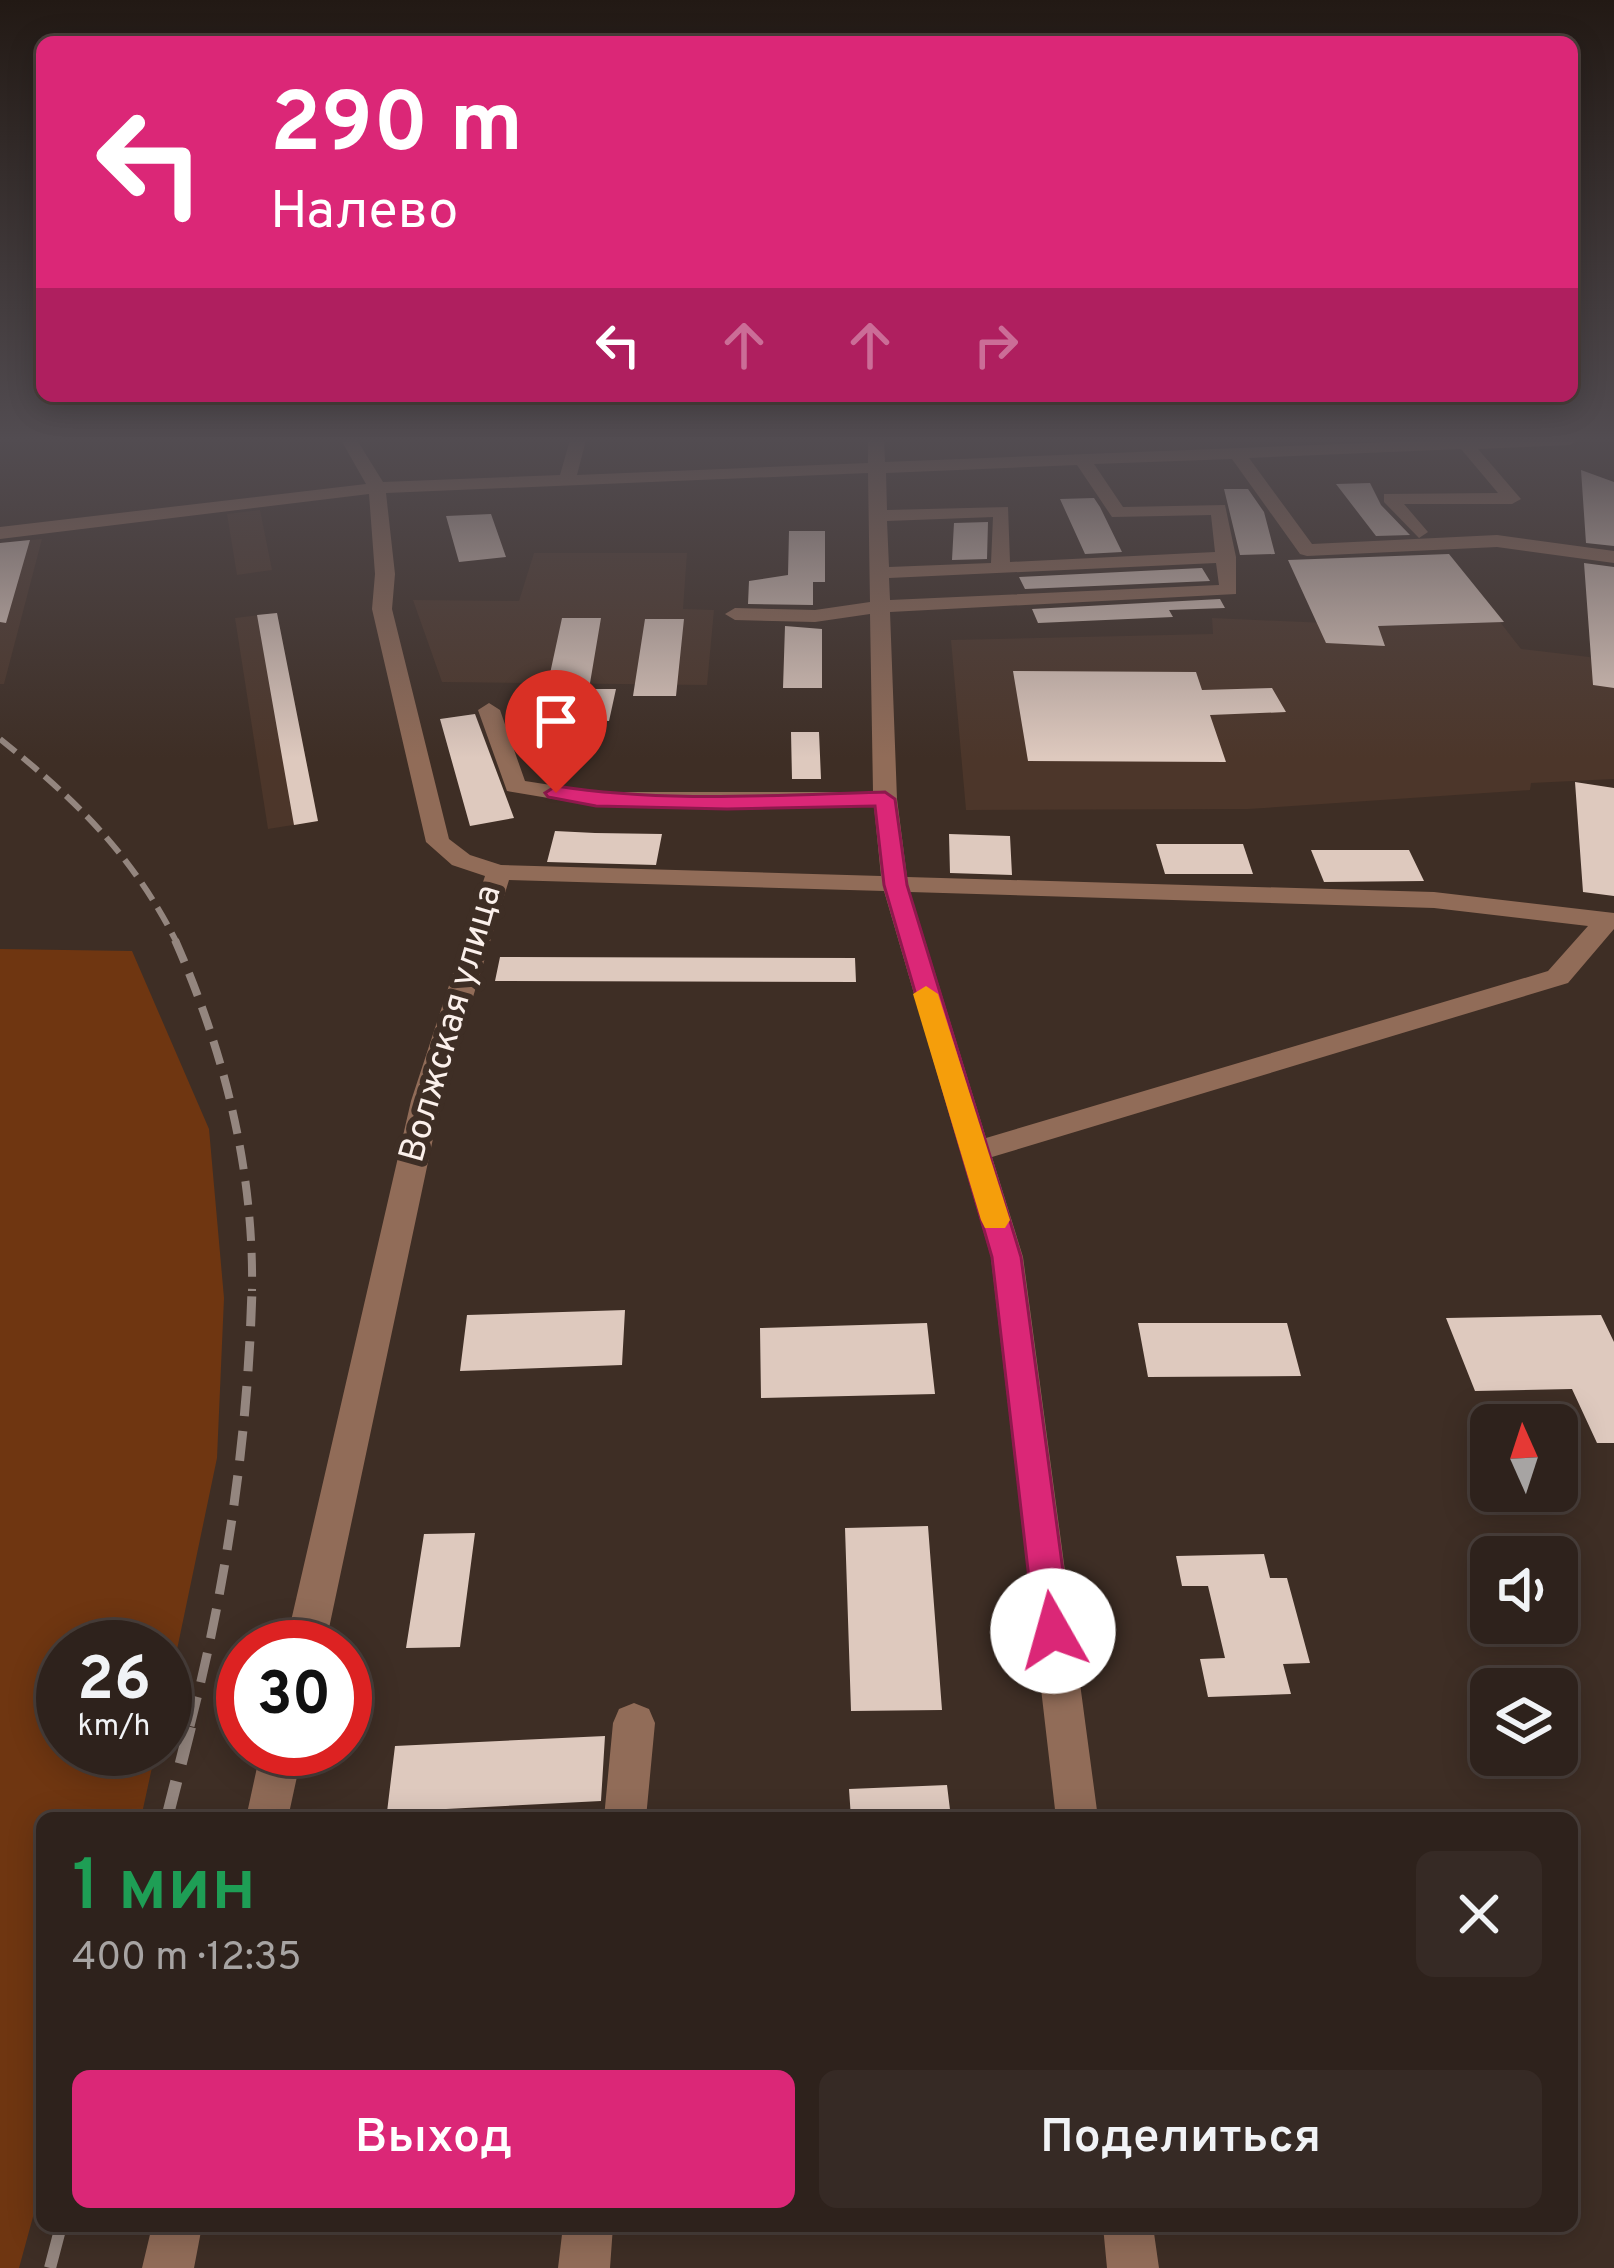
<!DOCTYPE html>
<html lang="ru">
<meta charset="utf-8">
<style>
:root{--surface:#2e221c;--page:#362a25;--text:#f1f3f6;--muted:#a7a4a3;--line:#493f3b;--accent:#db2777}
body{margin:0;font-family:Overpass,sans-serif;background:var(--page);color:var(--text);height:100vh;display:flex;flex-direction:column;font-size:45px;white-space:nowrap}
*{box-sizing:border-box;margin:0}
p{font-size:39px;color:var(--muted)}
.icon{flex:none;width:66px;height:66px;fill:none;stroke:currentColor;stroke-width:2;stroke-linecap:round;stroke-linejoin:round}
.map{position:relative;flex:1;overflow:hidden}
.sheet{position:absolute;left:36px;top:1812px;width:1542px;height:420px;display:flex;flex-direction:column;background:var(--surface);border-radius:18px;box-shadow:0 6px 30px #0003,0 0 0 3px var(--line)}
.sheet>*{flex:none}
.top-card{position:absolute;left:36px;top:36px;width:1542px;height:366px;border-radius:18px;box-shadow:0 6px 30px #0003,0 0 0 3px var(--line);background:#db2777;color:#fff;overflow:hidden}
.needle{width:78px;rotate:357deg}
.buttons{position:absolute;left:1470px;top:1404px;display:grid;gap:24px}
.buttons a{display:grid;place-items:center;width:108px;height:108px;border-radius:18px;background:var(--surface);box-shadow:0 6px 30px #0003,0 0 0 3px var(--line);font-size:60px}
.speed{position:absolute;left:36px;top:1620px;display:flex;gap:24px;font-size:60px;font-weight:700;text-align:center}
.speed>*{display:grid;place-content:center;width:156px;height:156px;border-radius:50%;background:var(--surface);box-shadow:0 6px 30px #0003,0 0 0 3px var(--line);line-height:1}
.speed small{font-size:30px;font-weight:400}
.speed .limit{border:18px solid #d22;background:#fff;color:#111}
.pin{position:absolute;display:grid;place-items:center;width:102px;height:102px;color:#fff;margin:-123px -51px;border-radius:50% 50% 50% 0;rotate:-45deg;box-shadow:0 0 12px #0007}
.pin .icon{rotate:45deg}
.me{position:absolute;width:132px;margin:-66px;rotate:353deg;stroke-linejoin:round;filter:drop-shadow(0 0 9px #0008)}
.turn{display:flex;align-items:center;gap:42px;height:252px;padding:0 36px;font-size:54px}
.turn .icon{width:156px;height:156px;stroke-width:2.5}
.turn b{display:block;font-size:84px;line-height:102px}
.lanes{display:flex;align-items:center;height:114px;padding:0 36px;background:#0003;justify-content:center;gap:60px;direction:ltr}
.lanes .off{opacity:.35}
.round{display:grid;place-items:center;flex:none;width:126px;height:126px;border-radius:18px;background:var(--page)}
.overview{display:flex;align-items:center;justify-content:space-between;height:204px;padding:0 36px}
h1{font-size:72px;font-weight:600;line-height:90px;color:#1e9e55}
.button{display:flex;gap:24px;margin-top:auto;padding:24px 36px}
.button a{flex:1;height:138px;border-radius:18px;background:var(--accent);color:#fff;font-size:48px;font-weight:600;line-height:138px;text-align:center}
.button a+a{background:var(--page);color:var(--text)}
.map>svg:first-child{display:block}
.built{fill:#4c362a}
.green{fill:#6f3611}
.building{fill:#dec9be}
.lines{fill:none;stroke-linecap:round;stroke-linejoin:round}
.minor{fill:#916c58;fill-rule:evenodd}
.rail-far3{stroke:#94867f;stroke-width:6;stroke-dasharray:20 9;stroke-linecap:butt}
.rail-far2{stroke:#94867f;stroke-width:8;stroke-dasharray:24 12;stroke-linecap:butt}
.rail-far1{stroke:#94867f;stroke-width:9;stroke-dasharray:30 15;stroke-linecap:butt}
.rail{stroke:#94867f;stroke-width:12;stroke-dasharray:38 18;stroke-linecap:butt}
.route{fill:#db2777;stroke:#8e194d;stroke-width:3}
.slow{fill:#f59e0b}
.labels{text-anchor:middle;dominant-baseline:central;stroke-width:12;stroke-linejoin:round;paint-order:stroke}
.street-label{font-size:36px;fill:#fbf0eb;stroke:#3e2e25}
</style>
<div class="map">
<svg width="1614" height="2268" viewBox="0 0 1614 2268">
<rect width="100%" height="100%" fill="#3e2e25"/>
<path class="built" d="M 260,510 L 272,570 L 237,575 L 227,514 Z
M 42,539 L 4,684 L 0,684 L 0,543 Z
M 534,553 L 687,553 L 683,609 L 714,610 L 707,685 L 442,682 L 413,600 L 519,601 Z
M 277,613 L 318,821 L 268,829 L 235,618 Z
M 1212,618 L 1394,626 L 1500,622 L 1521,649 L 1614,660 L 1614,779 L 1531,783 L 1530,790 L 1248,809 L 966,810 L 951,640 L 1213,634 Z"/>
<path class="green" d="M 0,949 L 132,951 L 209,1129 L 224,1298 L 217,1458 L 165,1707 L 165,1647 L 63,1647 L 63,1749 L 156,1749 L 141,1818 L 42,1818 L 42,2184 L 19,2268 L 0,2268 Z"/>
<path class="building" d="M 1581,470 L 1614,482 L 1614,546 L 1586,543 Z
M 1370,483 L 1381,505 L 1410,535 L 1376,536 L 1336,484 Z
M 1224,489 L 1248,489 L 1264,512 L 1275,554 L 1240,555 Z
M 1094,498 L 1100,507 L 1122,552 L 1085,554 L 1060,499 Z
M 491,514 L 506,557 L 459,562 L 446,516 Z
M 988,522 L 987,559 L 952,560 L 954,523 Z
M 789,531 L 825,531 L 825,582 L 813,582 L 813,605 L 748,604 L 749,581 L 788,575 Z
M 30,540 L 6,623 L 0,622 L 0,543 Z
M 1449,554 L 1504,622 L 1378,626 L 1385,646 L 1326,643 L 1288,560 Z
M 1584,563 L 1614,567 L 1614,688 L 1593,685 Z
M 1202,568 L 1210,581 L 1025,589 L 1019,577 Z
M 1220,599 L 1225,608 L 1169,610 L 1173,617 L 1038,623 L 1032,609 Z
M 277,613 L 318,821 L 294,825 L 257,615 Z
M 562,618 L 601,618 L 589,689 L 616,689 L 609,721 L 593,720 L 575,773 L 540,772 L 560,720 L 540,720 Z
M 645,619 L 684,619 L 676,696 L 633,696 Z
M 785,626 L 822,629 L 822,688 L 783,688 Z
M 1013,671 L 1196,672 L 1202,690 L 1272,688 L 1286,712 L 1210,715 L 1226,762 L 1028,761 Z
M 475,714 L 514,818 L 470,826 L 440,719 Z
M 791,732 L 819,732 L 821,779 L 792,779 Z
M 1575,782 L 1614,788 L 1614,896 L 1583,892 Z
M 555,831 L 595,833 L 662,834 L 656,865 L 547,862 Z
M 949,834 L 1010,836 L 1012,875 L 950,873 Z
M 1156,844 L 1243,844 L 1253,874 L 1165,874 Z
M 1311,850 L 1409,850 L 1424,881 L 1324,882 Z
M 500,957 L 855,958 L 856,982 L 495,981 Z
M 625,1310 L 622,1365 L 460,1371 L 467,1315 Z
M 1601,1315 L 1614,1342 L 1614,1443 L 1597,1443 L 1572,1389 L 1475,1391 L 1446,1318 Z
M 927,1323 L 935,1394 L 761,1398 L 760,1328 Z
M 1138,1323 L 1287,1323 L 1301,1376 L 1148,1377 Z
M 928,1526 L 942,1710 L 851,1711 L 845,1528 Z
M 475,1533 L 460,1647 L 406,1648 L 424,1534 Z
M 1264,1554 L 1270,1578 L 1287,1578 L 1310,1663 L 1283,1664 L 1291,1694 L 1208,1697 L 1200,1659 L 1225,1658 L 1208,1586 L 1182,1586 L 1176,1556 Z
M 605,1736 L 601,1801 L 387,1812 L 395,1746 Z
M 947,1785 L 951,1818 L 851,1818 L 849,1789 Z"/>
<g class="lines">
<path class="minor" d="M 341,440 L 357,440 L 383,482 L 560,475 L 570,440 L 586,440 L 577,475 L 868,463 L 868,440 L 884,440 L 885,462 L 1444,440 L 1578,440 L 1570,445 L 1478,449 L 1521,499 L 1512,504 L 1404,504 L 1428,532 L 1419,538 L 1384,502 L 1384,494 L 1498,493 L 1461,449 L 1249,458 L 1312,544 L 1497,535 L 1614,551 L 1614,563 L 1497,547 L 1307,556 L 1300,554 L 1232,459 L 1094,464 L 1123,507 L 1225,505 L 1236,557 L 1236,594 L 890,612 L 897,799 L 907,877 L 1434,892 L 1614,913 L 1614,929 L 1568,983 L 992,1157 L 1023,1257 L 1098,1818 L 1056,1818 L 991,1257 L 884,891 L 509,880 L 441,1101 L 325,1647 L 285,1647 L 411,1101 L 485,876 L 452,865 L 426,842 L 372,609 L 375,574 L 369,494 L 0,539 L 0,527 L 366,484 ZM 1077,465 L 1112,517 L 1211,515 L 1215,552 L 1010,562 L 1008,507 L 887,510 L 886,473 ZM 868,473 L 870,602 L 815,610 L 735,608 L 725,614 L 735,620 L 815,622 L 870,614 L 873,792 L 596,792 L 525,781 L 500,710 L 489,703 L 478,710 L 507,791 L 596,806 L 874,806 L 881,876 L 501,865 L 470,855 L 449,839 L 392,609 L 395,574 L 386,493 ZM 993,517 L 991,563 L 889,567 L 887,521 ZM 1216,563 L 1219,585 L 890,600 L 889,578 ZM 910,892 L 1434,908 L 1588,926 L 1548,971 L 986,1138 Z
M 634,1703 L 649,1709 L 655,1723 L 646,1818 L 604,1818 L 613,1723 L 619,1709 Z
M 261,1749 L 303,1749 L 288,1818 L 246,1818 Z
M 152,2226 L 202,2226 L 194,2268 L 142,2268 Z
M 563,2226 L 613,2226 L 610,2268 L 558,2268 Z
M 1103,2226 L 1153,2226 L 1159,2268 L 1107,2268 Z"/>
<path class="rail-far3" d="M 0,739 C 77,801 132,854 177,943"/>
<path class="rail-far2" d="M 175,940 C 224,1051 254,1169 252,1291"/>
<path class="rail-far1" d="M 190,1726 C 227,1582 248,1437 252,1288"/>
<path class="rail" d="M 167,1818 L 191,1723
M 50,2268 L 61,2226"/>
</g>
<linearGradient id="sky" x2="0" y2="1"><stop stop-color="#221914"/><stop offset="0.58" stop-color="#524c51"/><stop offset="1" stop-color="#524c51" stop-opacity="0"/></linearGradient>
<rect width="1614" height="758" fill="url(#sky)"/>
<path class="route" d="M 556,786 C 664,803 776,795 885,792 L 895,799 L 907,885 L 1021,1257 L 1071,1631 L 1066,1642 L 1053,1647 L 1041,1642 L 1035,1631 L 992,1257 L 884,885 L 875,806 L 727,809 L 596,806 L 548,797 L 545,793 Z"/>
<path class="slow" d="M 926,986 L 938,994 L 1010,1220 L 1005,1228 L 985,1228 L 981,1220 L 913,994 Z"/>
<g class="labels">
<g class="street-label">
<text transform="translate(452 1024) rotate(-74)">Волжская улица</text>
</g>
</g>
</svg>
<div class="buttons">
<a><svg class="needle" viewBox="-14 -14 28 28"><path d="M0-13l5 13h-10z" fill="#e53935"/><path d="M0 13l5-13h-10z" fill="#a7a4a3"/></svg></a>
<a><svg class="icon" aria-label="sound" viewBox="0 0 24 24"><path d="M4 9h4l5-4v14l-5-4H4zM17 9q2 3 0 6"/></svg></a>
<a><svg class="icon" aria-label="layers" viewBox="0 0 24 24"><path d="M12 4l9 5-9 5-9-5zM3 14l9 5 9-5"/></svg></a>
</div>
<div class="speed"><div>26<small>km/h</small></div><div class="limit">30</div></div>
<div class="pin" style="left:556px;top:793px;background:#d93025"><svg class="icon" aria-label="arrive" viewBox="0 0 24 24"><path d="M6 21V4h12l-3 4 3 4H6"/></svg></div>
<svg class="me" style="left:1053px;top:1631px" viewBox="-20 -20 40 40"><circle r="19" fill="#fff"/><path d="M0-13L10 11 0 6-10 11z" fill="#db2777"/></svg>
<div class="top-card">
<div class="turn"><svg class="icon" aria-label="left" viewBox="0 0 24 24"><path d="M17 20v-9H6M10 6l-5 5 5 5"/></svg><div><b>290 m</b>Налево</div></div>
<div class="lanes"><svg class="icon" aria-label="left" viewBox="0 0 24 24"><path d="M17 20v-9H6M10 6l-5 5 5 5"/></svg><svg class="icon off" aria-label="ahead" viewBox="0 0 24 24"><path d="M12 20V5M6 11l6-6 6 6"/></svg><svg class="icon off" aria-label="ahead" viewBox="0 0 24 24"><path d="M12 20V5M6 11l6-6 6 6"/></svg><svg class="icon off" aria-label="right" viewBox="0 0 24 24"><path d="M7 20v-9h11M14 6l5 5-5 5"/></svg></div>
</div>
<section class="sheet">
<div class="overview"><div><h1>1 мин</h1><p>400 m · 12:35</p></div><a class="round"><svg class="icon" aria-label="close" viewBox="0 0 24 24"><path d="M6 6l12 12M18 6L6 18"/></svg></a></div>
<div class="button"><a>Выход</a><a>Поделиться</a></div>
</section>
</div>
